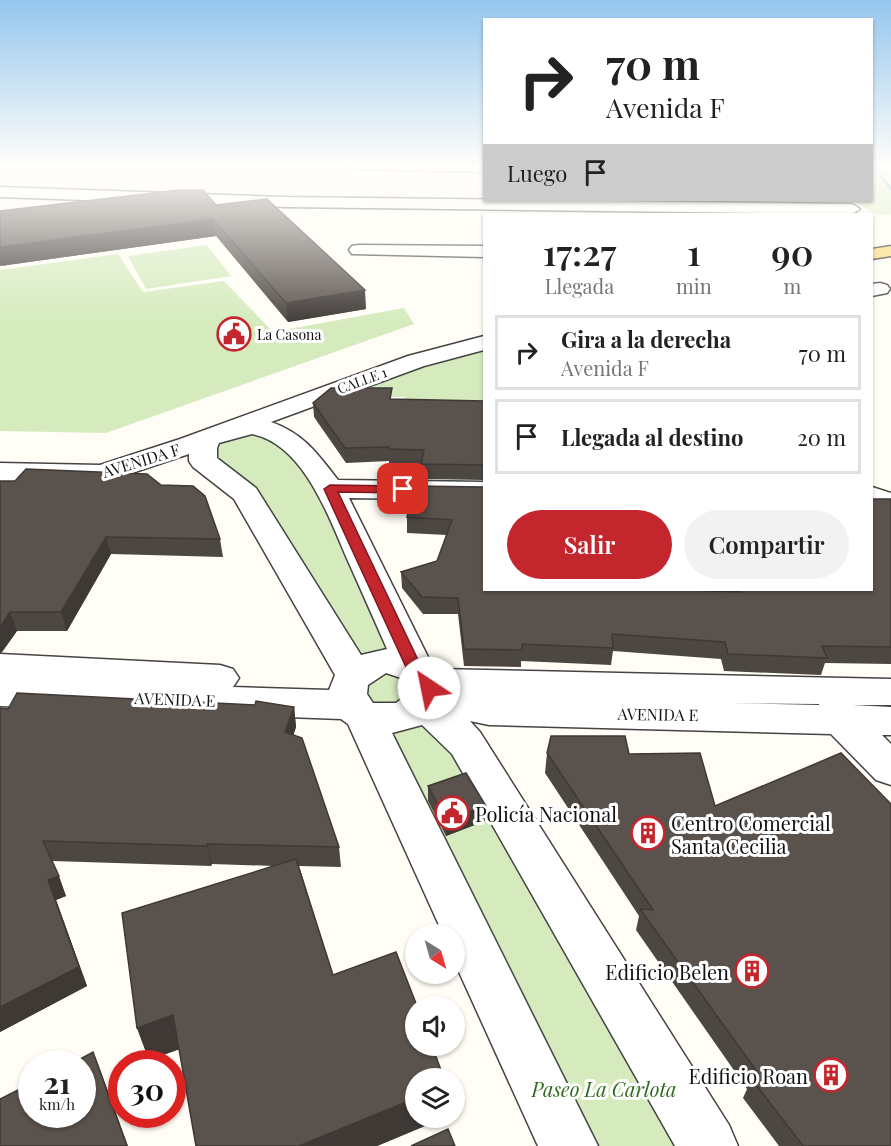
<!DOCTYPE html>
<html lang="es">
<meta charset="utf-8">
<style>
:root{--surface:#fff;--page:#f2f2f2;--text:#222;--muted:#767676;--line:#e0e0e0;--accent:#c4262e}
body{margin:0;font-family:"Playfair Display",serif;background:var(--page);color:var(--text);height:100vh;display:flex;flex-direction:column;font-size:22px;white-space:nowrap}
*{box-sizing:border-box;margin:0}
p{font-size:20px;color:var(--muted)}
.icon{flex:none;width:33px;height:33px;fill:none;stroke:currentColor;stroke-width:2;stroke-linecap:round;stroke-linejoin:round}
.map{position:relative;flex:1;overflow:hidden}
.side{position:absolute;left:483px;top:213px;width:390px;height:378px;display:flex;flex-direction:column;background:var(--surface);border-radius:0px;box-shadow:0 2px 4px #0004}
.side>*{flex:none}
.top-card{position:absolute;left:483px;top:18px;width:390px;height:183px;border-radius:0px;box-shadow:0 2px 4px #0004;background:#fff;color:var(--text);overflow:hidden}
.needle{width:39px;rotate:143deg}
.fabs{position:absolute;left:405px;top:924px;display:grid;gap:12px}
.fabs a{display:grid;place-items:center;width:60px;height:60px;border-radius:50%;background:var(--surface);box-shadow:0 2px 4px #0004;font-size:30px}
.speed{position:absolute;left:18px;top:1050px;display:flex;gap:12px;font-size:30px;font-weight:700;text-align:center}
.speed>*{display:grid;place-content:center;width:78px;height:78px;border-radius:50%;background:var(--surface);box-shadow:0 2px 4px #0004;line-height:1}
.speed small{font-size:15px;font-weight:400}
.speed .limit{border:9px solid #d22;background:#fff;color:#111}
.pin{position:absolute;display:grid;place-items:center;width:51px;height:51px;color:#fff;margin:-26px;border-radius:12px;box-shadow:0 3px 9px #0006}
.me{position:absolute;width:66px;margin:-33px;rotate:326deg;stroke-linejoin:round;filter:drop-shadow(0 0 4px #0008)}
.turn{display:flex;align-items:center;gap:21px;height:126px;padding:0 24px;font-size:27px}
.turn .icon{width:78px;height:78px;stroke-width:2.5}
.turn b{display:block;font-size:42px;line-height:51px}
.then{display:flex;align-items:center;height:57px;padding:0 24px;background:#0003;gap:12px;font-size:22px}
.eta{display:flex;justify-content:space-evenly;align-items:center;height:102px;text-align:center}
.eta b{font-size:36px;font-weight:600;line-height:42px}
.primary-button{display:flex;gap:12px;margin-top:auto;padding:12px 24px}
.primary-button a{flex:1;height:69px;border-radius:36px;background:var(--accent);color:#fff;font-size:24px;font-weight:600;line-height:69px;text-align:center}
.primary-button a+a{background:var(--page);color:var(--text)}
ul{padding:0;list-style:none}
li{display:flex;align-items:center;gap:18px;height:75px;margin:0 12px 9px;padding:0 12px;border:3px solid var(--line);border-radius:0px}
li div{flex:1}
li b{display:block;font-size:22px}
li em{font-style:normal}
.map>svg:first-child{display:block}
.green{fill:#d5ebbd}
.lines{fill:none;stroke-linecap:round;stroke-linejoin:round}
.stream{fill:#3f96cf;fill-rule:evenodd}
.minor-casing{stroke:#444;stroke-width:3}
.major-casing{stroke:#222;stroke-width:3}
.minor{fill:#fff;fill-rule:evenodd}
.major{fill:#f9d66b;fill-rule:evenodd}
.wall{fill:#4d4742}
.shaded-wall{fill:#3f3936}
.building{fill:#5a524d;stroke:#3f3936;stroke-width:1.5}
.route{fill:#c4262e;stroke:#7f191e;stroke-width:1.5}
.labels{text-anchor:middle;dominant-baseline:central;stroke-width:6;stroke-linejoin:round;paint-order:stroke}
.far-poi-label{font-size:14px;fill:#111;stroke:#fff;text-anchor:start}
.far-street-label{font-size:14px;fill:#111;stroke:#fff}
.street-label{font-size:16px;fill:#111;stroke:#fff}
.near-poi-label{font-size:20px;fill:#111;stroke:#fff;text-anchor:start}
.near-park-label{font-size:20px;font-style:italic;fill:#2f6b1f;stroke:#fff}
</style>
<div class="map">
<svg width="891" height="1146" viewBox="0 0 891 1146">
<rect width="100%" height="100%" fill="#fffdf5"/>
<path class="green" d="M 872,165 L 884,165 L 891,173 L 891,214 L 880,216 L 850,200 L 872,200 Z
M 207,245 L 231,276 L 146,289 L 128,256 Z
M 118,254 L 143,292 L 224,281 L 273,332 L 404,308 L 414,324 L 106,433 L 0,431 L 0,270 Z
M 484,349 L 484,411 L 403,409 L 405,397 L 330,397 L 431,362 Z
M 251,426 L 288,440 L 708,1146 L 568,1146 L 349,681 L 203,448 Z"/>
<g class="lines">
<path class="stream" d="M 872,167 L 877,168 L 891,187 L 891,191 L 875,170 L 872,169 Z"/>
<defs>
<path id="minor" d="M 346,165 L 484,165 L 484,172 L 353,169 Z
M 0,187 L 286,197 L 852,204 L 860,209 L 852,214 L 286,207 L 0,197 Z
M 358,245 L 484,246 L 484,257 L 352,254 L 349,250 L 352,246 Z
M 880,283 L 887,285 L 890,289 L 887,293 L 872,296 L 872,284 Z
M 484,336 L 484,350 L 424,366 L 271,422 C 304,434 317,453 338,480 L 484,482 L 484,500 L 349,498 L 430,661 L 438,669 L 891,679 L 891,705 L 853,705 L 891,707 L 891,735 L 882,735 L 891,744 L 891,785 L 876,780 L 831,734 L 489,725 L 470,721 L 480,732 L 729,1125 L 738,1146 L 675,1146 L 452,754 L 422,725 L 392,733 L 598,1146 L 538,1146 L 454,961 L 454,934 L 443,934 L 348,724 L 341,719 L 0,706 L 0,654 L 220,665 L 233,669 L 239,678 L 233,687 L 329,690 L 335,675 L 234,499 L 193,467 L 189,461 L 189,454 L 102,483 L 0,481 L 0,463 L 100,465 L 180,439 L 408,356 ZM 252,434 C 304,444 329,518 348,561 C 361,590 374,619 387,649 L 361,655 L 256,488 L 217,458 L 217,448 L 219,443 ZM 386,673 L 404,679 L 409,689 L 407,695 L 396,703 L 373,703 L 367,694 L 368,685 ZM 727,703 L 819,704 L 819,705 Z
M 872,487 L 891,493 L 891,513 L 872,507 Z"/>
<path id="major" d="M 891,246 L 891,256 L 872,259 L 872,249 Z"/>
</defs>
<use href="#minor" class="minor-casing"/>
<use href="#major" class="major-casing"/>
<use href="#minor" class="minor"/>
<use href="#major" class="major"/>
</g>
<path class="wall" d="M 216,205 L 366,309 L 288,322 L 216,236 L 0,266 Z
M 392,399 L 484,401 L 484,480 L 421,479 L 421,465 L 389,464 L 389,461 L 346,463 L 314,417 L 313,403 Z
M 0,481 L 220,539 L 223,557 L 111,554 L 67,631 L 17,631 L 2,652 L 0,653 Z
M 484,487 L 688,590 L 732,592 L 731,590 L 872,590 L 891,499 L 891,664 L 825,663 L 821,675 L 724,671 L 721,659 L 613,651 L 611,665 L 521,661 L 521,667 L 464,666 L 458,614 L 423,614 L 402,588 L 401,572 L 437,561 L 447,535 L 407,533 L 407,517 Z
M 294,707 L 296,727 L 293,735 L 339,847 L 341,867 L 299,866 L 333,975 L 416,1118 L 444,1118 L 377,1146 L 196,1146 L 179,1049 L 149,1060 L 137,1028 L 274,866 L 212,864 L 211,866 L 52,861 L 66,896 L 56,900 L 87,986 L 0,1032 L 0,708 Z
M 547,753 L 629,754 L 715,806 L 891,1146 L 779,1146 L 743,1098 L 747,1089 L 636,930 L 639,916 L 545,773 Z
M 428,786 L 486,806 L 485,821 L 446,836 L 428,801 Z"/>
<path class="shaded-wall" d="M 213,219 L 216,236 L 0,266 L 0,247 Z
M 365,290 L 366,309 L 288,322 L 286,303 Z
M 106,537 L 111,554 L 67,631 L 61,612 Z
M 10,612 L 17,631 L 2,652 L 0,653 L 0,627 Z
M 294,707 L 296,727 L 288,752 L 285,732 Z
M 486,806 L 485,821 L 446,836 L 446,820 Z
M 207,844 L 212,864 L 211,866 L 207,846 Z
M 59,876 L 66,896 L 56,900 L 87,986 L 0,1032 L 0,1007 L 48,880 Z
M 173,1015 L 183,1048 L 149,1060 L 137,1028 Z
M 93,1052 L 98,1064 L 128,1146 L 127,1146 Z
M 416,1098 L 416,1118 L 444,1118 L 377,1146 L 299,1146 Z"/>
<path class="building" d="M 179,190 L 203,190 L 216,205 L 267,199 L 365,290 L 286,303 L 213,219 L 0,247 L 0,211 Z
M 331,388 L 392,388 L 390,399 L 484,401 L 484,465 L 421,464 L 424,450 L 389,449 L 389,447 L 345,448 L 313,403 Z
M 26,469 L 147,474 L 161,485 L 193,486 L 205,496 L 220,539 L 106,537 L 61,612 L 10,612 L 0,627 L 0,481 L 15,481 Z
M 415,486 L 484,487 L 484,590 L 688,590 L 741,592 L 740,590 L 872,590 L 872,499 L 891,499 L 891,647 L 822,646 L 827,658 L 728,654 L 725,642 L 612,634 L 613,648 L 522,644 L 522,650 L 464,649 L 458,598 L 422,597 L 401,572 L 437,561 L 452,520 L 407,517 Z
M 17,693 L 255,705 L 256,701 L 294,707 L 285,732 L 302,738 L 339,847 L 207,844 L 207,846 L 43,841 L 59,876 L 48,880 L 79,967 L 0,1007 L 0,708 L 8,709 Z
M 551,736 L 625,736 L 629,754 L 700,753 L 715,806 L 841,753 L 891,804 L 891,1146 L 803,1146 L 751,1078 L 758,1073 L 640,909 L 653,910 L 547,753 Z
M 466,773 L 486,806 L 446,820 L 428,786 Z
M 296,859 L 333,975 L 396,952 L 417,1006 L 416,1006 L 416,1046 L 432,1046 L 444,1078 L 416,1078 L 416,1098 L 299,1146 L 196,1146 L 173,1015 L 137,1028 L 122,913 Z
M 93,1052 L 127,1146 L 0,1146 L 0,1099 L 32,1083 L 32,1114 L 82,1114 L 82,1064 L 71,1064 Z
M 448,1129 L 455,1146 L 411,1146 Z"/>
<linearGradient id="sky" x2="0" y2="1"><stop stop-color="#95c6ee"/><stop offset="0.51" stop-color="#fffefa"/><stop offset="1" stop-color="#fffefa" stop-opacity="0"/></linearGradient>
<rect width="891" height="325" fill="url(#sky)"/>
<path class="route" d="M 330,485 L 403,486 L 409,489 L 403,493 L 338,492 L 420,664 L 432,674 L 437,688 L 434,692 L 423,692 L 419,680 L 406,667 L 324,489 Z"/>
<defs>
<symbol id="civic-ring" viewBox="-11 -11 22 22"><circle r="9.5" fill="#fff" stroke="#c4262e" stroke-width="1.5"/><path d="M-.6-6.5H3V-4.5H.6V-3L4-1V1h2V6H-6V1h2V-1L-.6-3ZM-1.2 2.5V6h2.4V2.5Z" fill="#c4262e"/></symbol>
<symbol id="building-ring" viewBox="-11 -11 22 22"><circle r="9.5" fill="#fff" stroke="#c4262e" stroke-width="1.5"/><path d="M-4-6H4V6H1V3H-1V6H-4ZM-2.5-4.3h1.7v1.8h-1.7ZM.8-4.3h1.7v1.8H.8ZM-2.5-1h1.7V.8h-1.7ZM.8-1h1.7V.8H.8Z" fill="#c4262e"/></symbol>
</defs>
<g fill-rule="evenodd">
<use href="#civic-ring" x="215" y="315" width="38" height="38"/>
<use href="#civic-ring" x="433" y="794" width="38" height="38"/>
<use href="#building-ring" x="629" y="814" width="38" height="38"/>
<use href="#building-ring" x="733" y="952" width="38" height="38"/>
<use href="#building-ring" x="812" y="1056" width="38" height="38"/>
</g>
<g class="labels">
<g class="far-poi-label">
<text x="257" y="334">La Casona</text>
</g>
<g class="far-street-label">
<text transform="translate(362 380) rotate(-20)">CALLE 1</text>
</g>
<g class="street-label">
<text transform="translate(141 460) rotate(-17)">AVENIDA F</text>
<text transform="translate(175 699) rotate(2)">AVENIDA E</text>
<text transform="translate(658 714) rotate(1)">AVENIDA E</text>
</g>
<g class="near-poi-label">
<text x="475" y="813">Policía Nacional</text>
<text x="671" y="822">Centro Comercial<tspan x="671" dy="23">Santa Cecilia</tspan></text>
<text x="729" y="971" text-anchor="end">Edificio Belen</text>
<text x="808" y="1075" text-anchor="end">Edificio Roan</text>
</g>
<g class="near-park-label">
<text x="604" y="1088">Paseo La Carlota</text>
</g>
</g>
</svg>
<div class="fabs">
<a><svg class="needle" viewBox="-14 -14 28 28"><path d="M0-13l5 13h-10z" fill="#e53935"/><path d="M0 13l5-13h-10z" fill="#767676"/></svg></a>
<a><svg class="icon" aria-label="sound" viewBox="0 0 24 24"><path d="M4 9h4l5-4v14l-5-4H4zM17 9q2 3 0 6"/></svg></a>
<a><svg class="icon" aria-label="layers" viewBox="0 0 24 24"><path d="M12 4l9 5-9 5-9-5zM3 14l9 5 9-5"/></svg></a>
</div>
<div class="speed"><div>21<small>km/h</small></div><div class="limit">30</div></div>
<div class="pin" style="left:403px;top:489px;background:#d93025"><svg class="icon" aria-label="arrive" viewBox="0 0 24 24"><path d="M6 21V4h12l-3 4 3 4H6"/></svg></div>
<svg class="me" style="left:429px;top:688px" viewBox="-20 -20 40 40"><circle r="19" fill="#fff"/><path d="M0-13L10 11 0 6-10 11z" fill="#c4262e"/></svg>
<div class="top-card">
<div class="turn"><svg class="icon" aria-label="right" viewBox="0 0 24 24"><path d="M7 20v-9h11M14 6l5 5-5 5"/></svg><div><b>70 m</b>Avenida F</div></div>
<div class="then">Luego<svg class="icon" aria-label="arrive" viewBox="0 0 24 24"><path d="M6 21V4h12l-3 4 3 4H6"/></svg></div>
</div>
<section class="side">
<div class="eta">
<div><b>17:27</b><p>Llegada</p></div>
<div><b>1</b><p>min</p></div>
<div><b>90</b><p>m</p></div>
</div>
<ul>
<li><svg class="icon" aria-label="right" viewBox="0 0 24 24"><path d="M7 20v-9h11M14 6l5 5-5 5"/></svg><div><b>Gira a la derecha</b><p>Avenida F</p></div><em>70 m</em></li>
<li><svg class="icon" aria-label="arrive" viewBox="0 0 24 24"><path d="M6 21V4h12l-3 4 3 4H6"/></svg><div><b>Llegada al destino</b></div><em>20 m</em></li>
</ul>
<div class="primary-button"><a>Salir</a><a>Compartir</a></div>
</section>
</div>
